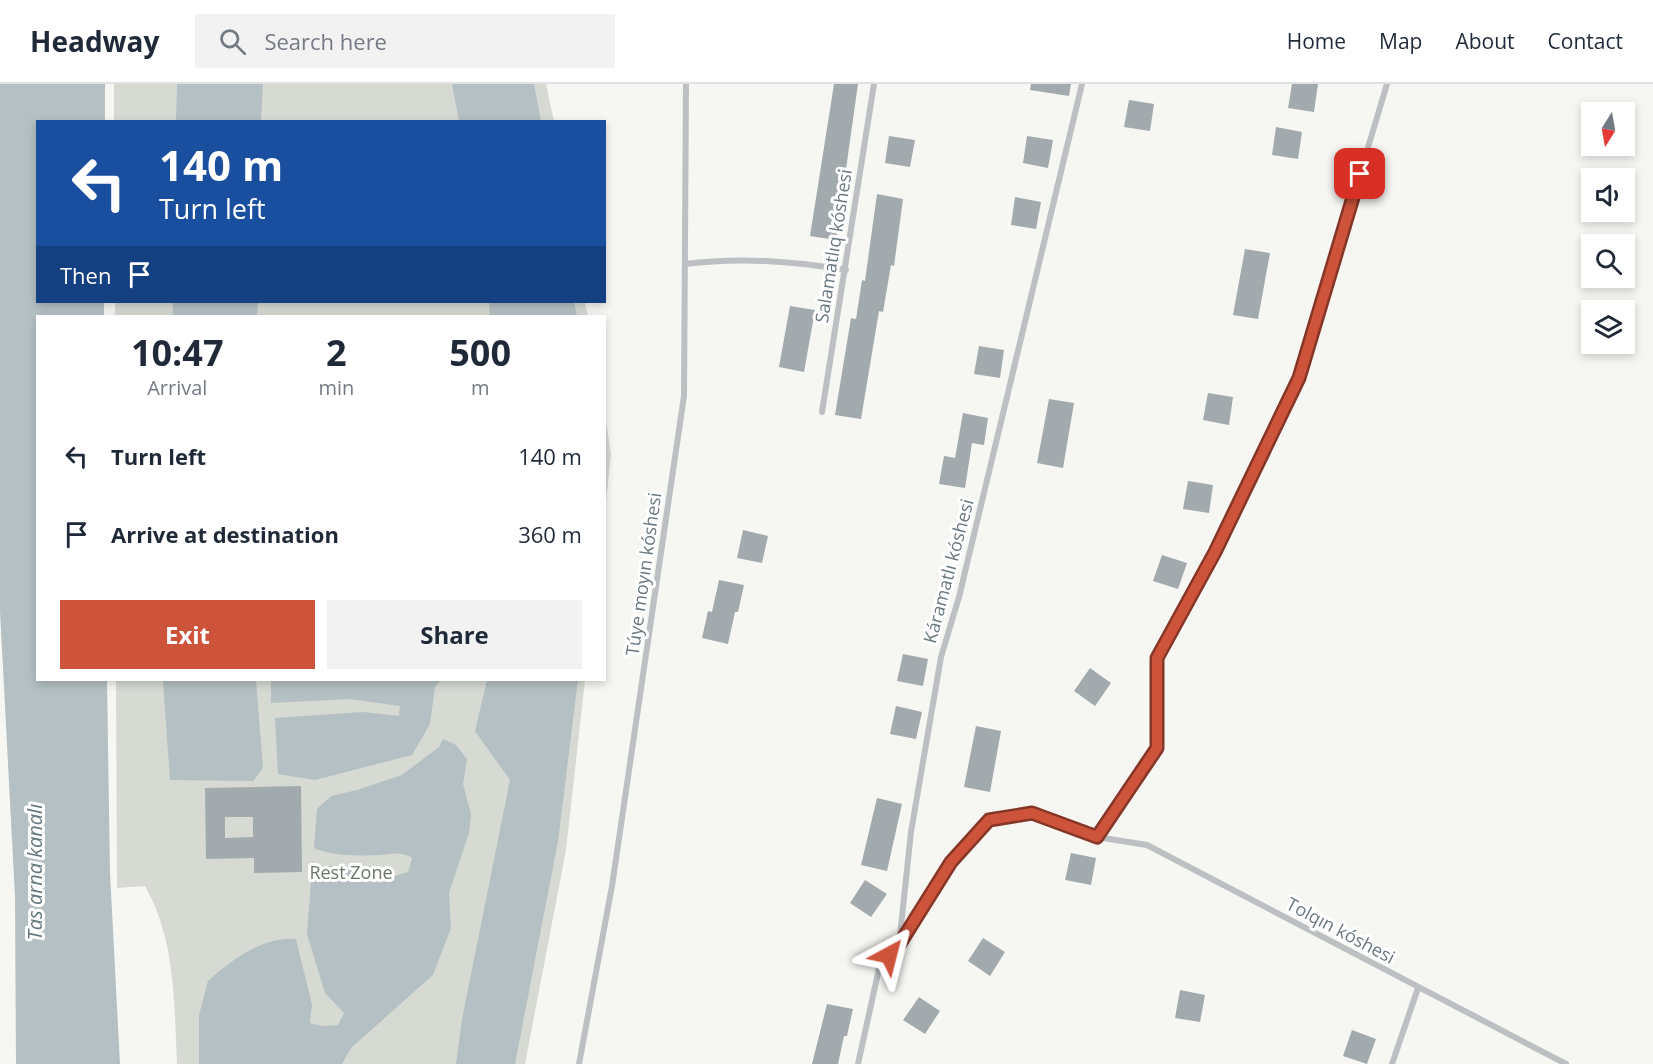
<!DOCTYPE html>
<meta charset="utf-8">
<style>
:root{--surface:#fff;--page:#f2f2f3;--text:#1f2937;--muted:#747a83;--line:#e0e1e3;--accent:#ce533b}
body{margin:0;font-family:"Open Sans",sans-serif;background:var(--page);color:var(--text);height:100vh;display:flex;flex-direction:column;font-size:22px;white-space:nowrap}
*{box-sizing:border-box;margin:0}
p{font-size:20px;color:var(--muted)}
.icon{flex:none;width:33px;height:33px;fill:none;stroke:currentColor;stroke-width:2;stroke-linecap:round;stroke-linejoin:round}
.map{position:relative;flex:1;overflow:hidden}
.side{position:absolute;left:36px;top:231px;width:570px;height:366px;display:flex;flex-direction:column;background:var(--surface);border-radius:0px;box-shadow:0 3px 9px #0003}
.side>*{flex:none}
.top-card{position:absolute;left:36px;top:36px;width:570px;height:183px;border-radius:0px;box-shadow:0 3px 9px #0003;background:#1a4fa0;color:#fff;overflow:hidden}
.needle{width:39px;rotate:191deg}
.tools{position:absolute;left:1581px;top:18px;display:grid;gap:12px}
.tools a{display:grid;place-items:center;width:54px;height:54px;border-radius:0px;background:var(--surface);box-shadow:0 3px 9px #0003;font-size:30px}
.pin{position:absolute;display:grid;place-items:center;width:51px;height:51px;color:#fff;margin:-26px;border-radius:12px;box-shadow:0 3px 9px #0006}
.me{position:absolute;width:66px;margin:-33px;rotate:38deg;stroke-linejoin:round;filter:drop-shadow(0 0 4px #0008)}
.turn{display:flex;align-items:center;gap:21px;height:126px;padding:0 24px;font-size:27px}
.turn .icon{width:78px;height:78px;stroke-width:2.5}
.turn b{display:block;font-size:42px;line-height:51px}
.then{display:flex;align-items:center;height:57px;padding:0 24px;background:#0003;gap:12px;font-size:22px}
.eta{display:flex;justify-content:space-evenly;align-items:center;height:102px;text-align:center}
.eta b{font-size:36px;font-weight:700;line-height:42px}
.cta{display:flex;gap:12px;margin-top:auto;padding:12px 24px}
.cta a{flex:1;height:69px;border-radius:0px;background:var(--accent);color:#fff;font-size:24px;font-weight:700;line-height:69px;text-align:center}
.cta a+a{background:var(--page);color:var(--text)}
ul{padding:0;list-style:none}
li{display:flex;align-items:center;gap:18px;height:78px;padding:0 24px}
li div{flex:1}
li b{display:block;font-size:22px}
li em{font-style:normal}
header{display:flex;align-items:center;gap:36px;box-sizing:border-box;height:84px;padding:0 30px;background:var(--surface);border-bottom:2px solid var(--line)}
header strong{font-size:28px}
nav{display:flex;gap:33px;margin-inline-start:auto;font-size:21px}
.search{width:420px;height:54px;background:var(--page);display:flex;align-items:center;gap:15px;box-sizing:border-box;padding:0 21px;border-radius:0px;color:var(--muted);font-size:22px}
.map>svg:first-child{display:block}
.green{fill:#d6dad3}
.water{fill:#b4c0c3}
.building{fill:#a2aaae;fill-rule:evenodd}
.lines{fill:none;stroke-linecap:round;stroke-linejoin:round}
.minor{stroke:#bcc0c2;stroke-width:6}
.route-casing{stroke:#863626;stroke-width:15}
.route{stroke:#ce533b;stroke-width:10}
.labels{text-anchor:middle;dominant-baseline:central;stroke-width:6;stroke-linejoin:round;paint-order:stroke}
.street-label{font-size:18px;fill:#697880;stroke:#fff}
.park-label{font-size:18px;fill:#6b7867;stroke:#fff}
.water-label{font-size:20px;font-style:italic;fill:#64787d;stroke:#fff}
</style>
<header>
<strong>Headway</strong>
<div class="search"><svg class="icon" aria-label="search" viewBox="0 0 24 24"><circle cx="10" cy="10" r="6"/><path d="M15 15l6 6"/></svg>Search here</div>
<nav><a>Home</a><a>Map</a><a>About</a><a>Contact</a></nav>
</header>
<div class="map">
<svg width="1653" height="980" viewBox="0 0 1653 980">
<rect width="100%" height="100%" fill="#f6f6f3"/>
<path class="green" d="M 114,0 L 546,0 L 554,37 L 114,37 Z
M 115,218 L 585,218 L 588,232 L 115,232 Z
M 605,331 L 611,370 L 605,428 Z
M 116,596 L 585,596 L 566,766 L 525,980 L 177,980 C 174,919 176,857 145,802 L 117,804 Z"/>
<path class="water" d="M 0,0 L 105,0 L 105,37 L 38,38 L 38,218 L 104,218 L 104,232 L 38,232 L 38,596 L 107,596 L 110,789 L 120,980 L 16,980 L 15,813 L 0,527 Z
M 177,0 L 263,0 L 261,37 L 176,37 Z
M 452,0 L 534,0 L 541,37 L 459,37 Z
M 173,218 L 258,218 L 257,232 L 173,232 Z
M 489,218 L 574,218 L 577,232 L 490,232 Z
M 163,596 L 256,596 L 263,684 L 253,697 L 170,696 Z
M 271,596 L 441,596 L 435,603 L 430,640 L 412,671 L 315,696 L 278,690 L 275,634 L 363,628 L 399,632 L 400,622 L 350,615 L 271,619 Z
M 487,596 L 578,596 L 558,757 L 515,980 L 456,980 L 462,935 L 510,696 L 475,647 Z
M 443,655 L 456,661 L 467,675 L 463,700 L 471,730 L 469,749 L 449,809 L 451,844 L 433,891 L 351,964 L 342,980 L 199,980 L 199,931 L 208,897 C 231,876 264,852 296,855 L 312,921 L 310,939 L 322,942 L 338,941 L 344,929 L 325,909 L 307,850 L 312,786 L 324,782 L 379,782 L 394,792 L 408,788 L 412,774 C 399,767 394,770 380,771 C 361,772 331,772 314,764 L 317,725 L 331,712 L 357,706 L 402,691 L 439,663 Z"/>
<path class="building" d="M 834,0 L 858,0 L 836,156 L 810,152 Z
M 1031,0 L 1071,0 L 1069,12 L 1030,6 Z
M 1292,0 L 1318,0 L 1314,28 L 1288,24 Z
M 1129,16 L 1154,20 L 1150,47 L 1124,43 Z
M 1276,43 L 1302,48 L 1298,75 L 1272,71 Z
M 889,52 L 915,56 L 910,83 L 885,79 Z
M 1027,52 L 1053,56 L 1048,84 L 1023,79 Z
M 877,110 L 903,115 L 894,182 L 891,181 L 883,228 L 879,227 L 861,335 L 835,331 L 851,234 L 856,235 L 862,196 L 865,197 Z
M 1015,113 L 1041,118 L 1036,145 L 1011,141 Z
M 1245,165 L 1270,169 L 1258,235 L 1233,231 Z
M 790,222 L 815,226 L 804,288 L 779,283 Z
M 979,262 L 1004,266 L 1000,294 L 974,290 Z
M 1208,309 L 1233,313 L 1229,341 L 1203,336 Z
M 1049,315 L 1074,319 L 1063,384 L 1037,379 Z
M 963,329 L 988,334 L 984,361 L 972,359 L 965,404 L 939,400 L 944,372 L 955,374 Z
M 1188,397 L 1213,401 L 1209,429 L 1183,425 Z
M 743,446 L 768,452 L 762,479 L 737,474 Z
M 1162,471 L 1187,479 L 1178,505 L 1153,497 Z
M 719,496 L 744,501 L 738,528 L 735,528 L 728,560 L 702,554 L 708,527 L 712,528 Z
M 903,570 L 928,575 L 923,602 L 897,597 Z
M 1090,584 L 1111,599 L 1095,622 L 1074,607 Z
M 896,622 L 922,628 L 916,655 L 890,650 Z
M 976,642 L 1001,647 L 990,708 L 964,703 Z
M 301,702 L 302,788 L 254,789 L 254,774 L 206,775 L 205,704 ZM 225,733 L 253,733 L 253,753 L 225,754 Z
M 877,714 L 902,720 L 887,787 L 861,781 Z
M 1071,769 L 1096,774 L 1091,801 L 1065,796 Z
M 865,796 L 887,810 L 871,833 L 850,819 Z
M 983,854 L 1005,868 L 990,892 L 968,877 Z
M 1180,906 L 1205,911 L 1200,938 L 1175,934 Z
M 919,913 L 940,927 L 925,950 L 903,936 Z
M 827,920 L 853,925 L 847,952 L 844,952 L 838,980 L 812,980 Z
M 1352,946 L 1376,955 L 1367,980 L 1343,972 Z"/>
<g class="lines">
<path class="minor" d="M 685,180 C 740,173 791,177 846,186
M 822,328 L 874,0
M 1097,753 L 1157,664 L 1157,575 L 1215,468 L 1299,294 L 1387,0
M 901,858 L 951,778 L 989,736 L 1032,729 L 1097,753 L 1147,761 L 1566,980
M 579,980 L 612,802 L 684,312 L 686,0
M 858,980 L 880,880 L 899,861 L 911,748 L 941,573 L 959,513 L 1082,0
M 1392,980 L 1418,904"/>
</g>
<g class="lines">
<defs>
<path id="route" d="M 889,871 L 899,861 L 951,778 L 989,736 L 1032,729 L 1097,753 L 1157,664 L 1157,574 L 1215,468 L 1299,294 L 1360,90"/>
</defs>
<use href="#route" class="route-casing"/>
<use href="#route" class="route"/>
</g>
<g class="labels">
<g class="street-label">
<text transform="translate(833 162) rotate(-81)">Salamatlıq kóshesi</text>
<text transform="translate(948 487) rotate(-75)">Káramatlı kóshesi</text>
<text transform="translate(643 490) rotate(-82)">Túye moyın kóshesi</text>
<text transform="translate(1341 846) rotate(28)">Tolqın kóshesi</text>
</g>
<g class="park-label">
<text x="351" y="788">Rest Zone</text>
</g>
<g class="water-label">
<text transform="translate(34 788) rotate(-90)">Tas arna kanalı</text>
</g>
</g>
</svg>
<div class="tools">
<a><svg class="needle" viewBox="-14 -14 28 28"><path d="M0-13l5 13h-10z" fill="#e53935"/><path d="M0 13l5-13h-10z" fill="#747a83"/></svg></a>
<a><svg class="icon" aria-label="sound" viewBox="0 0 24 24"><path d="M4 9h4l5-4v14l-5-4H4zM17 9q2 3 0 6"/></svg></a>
<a><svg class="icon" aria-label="search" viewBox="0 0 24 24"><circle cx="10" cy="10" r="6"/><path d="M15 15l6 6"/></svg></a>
<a><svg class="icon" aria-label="layers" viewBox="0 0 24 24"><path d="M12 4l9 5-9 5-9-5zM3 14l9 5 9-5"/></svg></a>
</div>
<div class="pin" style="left:1360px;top:90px;background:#d93025"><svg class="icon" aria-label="arrive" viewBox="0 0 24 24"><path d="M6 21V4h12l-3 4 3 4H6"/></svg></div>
<svg class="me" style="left:889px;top:871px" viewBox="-20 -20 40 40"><path d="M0-17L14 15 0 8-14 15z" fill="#ce533b" stroke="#fff" stroke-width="4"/></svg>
<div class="top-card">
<div class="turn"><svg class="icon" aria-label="left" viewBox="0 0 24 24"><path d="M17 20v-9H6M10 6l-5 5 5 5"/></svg><div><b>140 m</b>Turn left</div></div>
<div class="then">Then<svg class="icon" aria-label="arrive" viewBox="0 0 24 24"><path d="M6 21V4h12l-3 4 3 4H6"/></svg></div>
</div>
<section class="side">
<div class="eta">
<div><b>10:47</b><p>Arrival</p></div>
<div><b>2</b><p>min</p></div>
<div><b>500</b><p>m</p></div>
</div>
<ul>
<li><svg class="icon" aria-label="left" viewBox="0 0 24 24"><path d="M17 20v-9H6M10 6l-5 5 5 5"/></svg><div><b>Turn left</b></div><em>140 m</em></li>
<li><svg class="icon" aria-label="arrive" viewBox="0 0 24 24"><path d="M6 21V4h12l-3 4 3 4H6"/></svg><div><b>Arrive at destination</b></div><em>360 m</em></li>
</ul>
<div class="cta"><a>Exit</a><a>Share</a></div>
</section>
</div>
